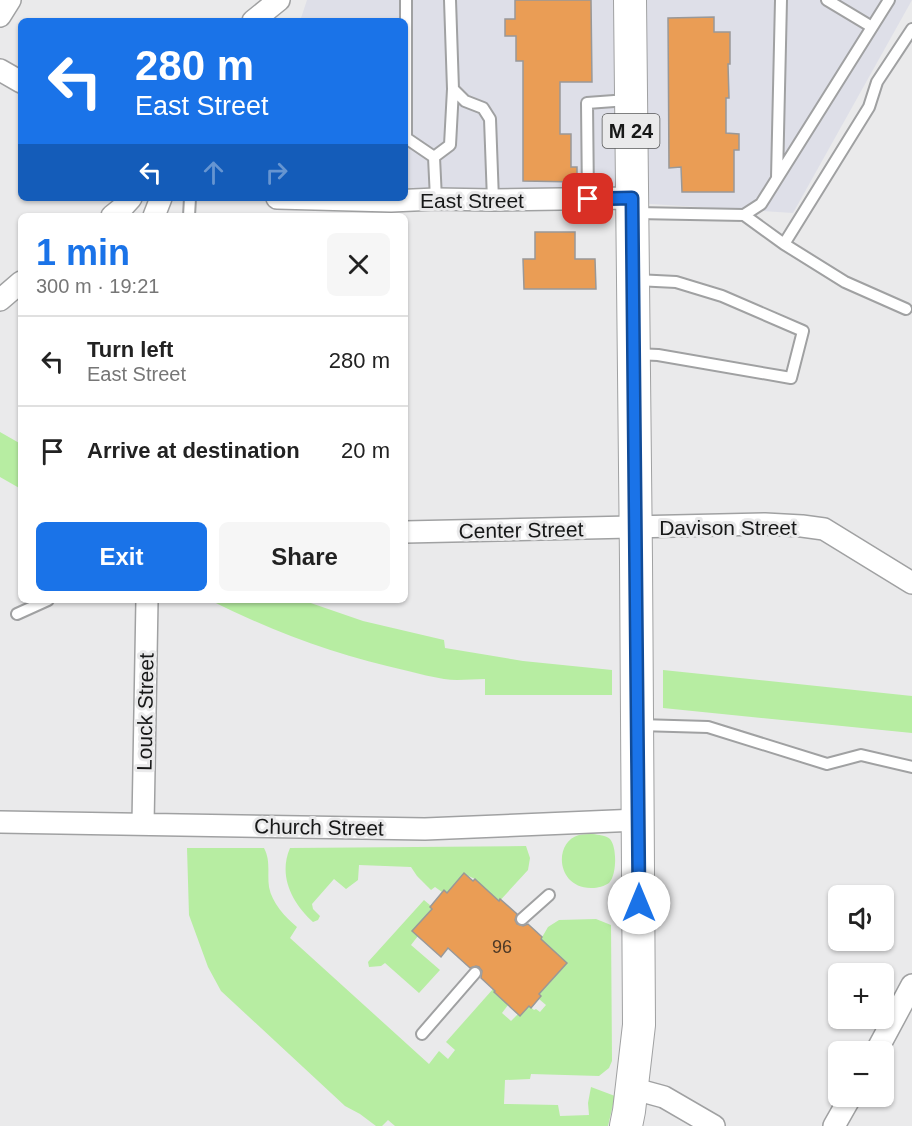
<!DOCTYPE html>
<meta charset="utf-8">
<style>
:root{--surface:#fff;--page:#f6f6f6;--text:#222;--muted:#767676;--line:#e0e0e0;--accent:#1a73e8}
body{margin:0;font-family:Arial,sans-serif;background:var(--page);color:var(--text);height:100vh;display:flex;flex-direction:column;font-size:22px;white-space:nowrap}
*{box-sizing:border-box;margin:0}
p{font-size:20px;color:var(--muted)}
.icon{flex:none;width:33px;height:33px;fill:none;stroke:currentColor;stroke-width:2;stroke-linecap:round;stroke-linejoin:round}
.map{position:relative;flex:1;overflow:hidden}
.panel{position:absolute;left:18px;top:213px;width:390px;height:390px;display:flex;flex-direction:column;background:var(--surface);border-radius:9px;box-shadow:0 2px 4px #0004}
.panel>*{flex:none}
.guide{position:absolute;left:18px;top:18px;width:390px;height:183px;border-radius:9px;box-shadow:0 2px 4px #0004;background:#1a73e8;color:#fff;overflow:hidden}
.controls{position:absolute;left:828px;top:885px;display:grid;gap:12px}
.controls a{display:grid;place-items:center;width:66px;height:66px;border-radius:9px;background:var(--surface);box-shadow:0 2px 4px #0004;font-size:30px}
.pin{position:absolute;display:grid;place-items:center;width:51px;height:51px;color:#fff;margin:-26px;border-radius:12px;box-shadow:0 3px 9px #0006}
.me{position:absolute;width:66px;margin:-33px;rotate:0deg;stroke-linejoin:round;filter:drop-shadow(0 0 4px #0008)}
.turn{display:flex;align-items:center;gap:21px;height:126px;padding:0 18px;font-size:27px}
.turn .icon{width:78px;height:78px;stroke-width:2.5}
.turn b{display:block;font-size:42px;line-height:51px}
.lanes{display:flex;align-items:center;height:57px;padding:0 18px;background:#0003;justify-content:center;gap:30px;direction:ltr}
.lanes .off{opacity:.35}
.round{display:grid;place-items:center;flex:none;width:63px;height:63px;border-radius:9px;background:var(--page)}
.head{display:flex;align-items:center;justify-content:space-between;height:102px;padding:0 18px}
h1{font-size:36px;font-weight:800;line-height:45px;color:var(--accent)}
.cta{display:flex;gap:12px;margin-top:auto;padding:12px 18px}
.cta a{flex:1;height:69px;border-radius:9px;background:var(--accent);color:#fff;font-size:24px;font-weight:800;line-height:69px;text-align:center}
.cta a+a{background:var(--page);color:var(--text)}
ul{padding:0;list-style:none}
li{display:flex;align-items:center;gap:18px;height:90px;padding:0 18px;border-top:2px solid var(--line)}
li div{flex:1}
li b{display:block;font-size:22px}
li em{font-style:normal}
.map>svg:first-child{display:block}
.built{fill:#dedfe8}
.green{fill:#b7eda2}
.building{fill:#ea9d55;stroke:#999898;stroke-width:1.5}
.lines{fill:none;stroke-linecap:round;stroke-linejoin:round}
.service-casing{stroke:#a0a1a2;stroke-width:14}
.minor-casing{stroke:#a0a1a2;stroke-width:24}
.primary-casing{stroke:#a0a1a2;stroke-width:34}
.service{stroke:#fff;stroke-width:10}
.minor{stroke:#fff;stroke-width:21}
.primary{stroke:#fff;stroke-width:32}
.route-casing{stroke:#114b97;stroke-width:15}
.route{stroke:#1a73e8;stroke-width:10}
.labels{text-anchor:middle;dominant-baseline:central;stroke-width:6;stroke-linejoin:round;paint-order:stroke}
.number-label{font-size:18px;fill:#4c3927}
.shield{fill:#eaeaeb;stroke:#565757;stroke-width:1.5}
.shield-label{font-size:20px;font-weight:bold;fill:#171818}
.street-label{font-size:21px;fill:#171818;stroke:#eaeaeb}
</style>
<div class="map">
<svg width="912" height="1126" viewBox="0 0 912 1126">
<rect width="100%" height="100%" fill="#eaeaeb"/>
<path class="built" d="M 307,0 L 912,0 L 793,213 L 405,188 L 405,21 L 300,21 Z"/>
<path class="green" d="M 0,432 L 21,444 L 21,489 L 0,477 Z
M 210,600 L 302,600 L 363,621 L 444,640 L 445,648 L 523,661 L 612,670 L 612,695 L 485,695 L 485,679 C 471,679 457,681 444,679 C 432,677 420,674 408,671 C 339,656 273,632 210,600 Z
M 663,670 L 912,696 L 912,733 L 663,708 Z
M 593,834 C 598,835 606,835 610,839 C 617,847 617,875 609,883 C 605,886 597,888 592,888 C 556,889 553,842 579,835 C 583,834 588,834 593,834 Z
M 526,846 L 530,858 L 528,870 L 495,906 L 475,879 L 464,874 L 447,893 L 444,890 L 442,892 L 435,887 L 431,890 L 417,876 L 411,867 L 359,865 L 358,880 L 346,889 L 334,879 L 312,904 L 313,909 L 320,916 L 318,920 L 313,922 C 292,903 278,876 290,848 Z
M 187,848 L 264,848 C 271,861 267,873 269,887 C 272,903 285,917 297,927 L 290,938 L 429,1064 L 439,1051 L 448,1059 L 455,1050 L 446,1042 L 493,989 L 495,991 L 494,992 L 508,1005 L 502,1013 L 511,1021 L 518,1014 L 520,1015 L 529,1006 L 534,1010 L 536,1009 L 540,1012 L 546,1005 L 539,999 L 541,996 L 539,994 L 567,963 L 541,939 L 548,927 L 559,920 L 596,919 L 611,925 L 612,1061 L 609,1068 L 599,1076 L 531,1074 L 530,1079 L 505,1080 L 504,1104 L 558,1105 L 560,1116 L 589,1115 L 588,1103 L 591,1087 L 615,1096 L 608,1126 L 395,1126 L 388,1120 L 382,1126 L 376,1126 L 360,1114 L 345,1106 L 221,991 L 208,967 L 189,915 Z
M 424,900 L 431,906 L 430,907 L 432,909 L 418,936 L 411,945 L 440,970 L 419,993 L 385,963 L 381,966 L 369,967 L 368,962 Z"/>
<path class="building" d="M 515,0 L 591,0 L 592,82 L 560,82 L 560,134 L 571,134 L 571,167 L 577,167 L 577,182 L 523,181 L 523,61 L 516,61 L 516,36 L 505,36 L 505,19 L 515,19 Z
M 714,17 L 714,32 L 730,32 L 730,64 L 728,64 L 729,98 L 726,98 L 726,133 L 739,134 L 739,150 L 734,150 L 734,192 L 682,192 L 681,167 L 669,168 L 668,18 Z
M 535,232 L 575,232 L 575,259 L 595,259 L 596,289 L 524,289 L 523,259 L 535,259 Z
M 464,873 L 473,881 L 475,879 L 499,901 L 500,899 L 517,914 L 515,920 L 517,924 L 523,926 L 528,924 L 542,937 L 541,939 L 567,963 L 539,994 L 541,996 L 531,1008 L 529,1006 L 520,1016 L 494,992 L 495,991 L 481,978 L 482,971 L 479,967 L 476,966 L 470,968 L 448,948 L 441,957 L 412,931 L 432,909 L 430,907 L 444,890 L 447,893 Z"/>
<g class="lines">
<defs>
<path id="service" d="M 406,0 L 406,138 L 434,157
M 450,0 L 453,89 L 465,101 L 483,108 L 490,119 L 493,200
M 827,0 L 872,27
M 777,178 L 781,0
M 436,199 L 434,157 L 450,145 L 453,89
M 588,199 L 587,103 L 628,100
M 636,213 L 744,215 L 761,204 L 889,0
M 744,215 L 784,244 L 869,107 L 877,82 L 912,29
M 189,216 L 190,198
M 784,244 L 845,282 L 906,309
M 635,354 L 658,355 L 791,378 L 803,331 L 722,296 L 676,282 L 636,280
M 17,614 L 48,600
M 639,725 L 708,727 L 827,764 L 861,755 L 912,767
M 522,919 L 549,895
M 422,1034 L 475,973"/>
<path id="minor" d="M 0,16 L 10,0
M 253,21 L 279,0
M 0,70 L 21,82
M 277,198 L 391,201 L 436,199 L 493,200 L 632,198
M 112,216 L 122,208 L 131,198
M 154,216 L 161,198
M 0,300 L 21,282
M 405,532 L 765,524 L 802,526 L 824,529 L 912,583
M 0,822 L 425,829 L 638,820
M 143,824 L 147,600
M 876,1052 L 912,985
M 631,1088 L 664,1097 L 714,1126
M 834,1126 L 851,1096"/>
<path id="primary" d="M 626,1126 L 629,1111 L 639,1025 L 636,561 L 630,0"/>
</defs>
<use href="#service" class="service-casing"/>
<use href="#minor" class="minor-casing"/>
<use href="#primary" class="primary-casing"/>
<use href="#service" class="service"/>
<use href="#minor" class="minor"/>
<use href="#primary" class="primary"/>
</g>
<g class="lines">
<defs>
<path id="route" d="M 588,199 L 632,198 L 639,903"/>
</defs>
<use href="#route" class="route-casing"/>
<use href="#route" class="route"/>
</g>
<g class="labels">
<g class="number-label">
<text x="502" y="947">96</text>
</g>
<rect class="shield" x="602.5" y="114" width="57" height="34" rx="4.5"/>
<g class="shield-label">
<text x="631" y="131">M 24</text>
</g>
<g class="street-label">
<text x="472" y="200">East Street</text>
<text x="728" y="527">Davison Street</text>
<text transform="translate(521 530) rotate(-1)">Center Street</text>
<text transform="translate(145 712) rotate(-89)">Louck Street</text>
<text transform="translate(319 827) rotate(1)">Church Street</text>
</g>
</g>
</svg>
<div class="controls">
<a><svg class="icon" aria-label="sound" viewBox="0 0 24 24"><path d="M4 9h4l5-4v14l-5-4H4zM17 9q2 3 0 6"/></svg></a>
<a>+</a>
<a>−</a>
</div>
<div class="pin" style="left:588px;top:199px;background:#d93025"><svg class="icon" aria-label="arrive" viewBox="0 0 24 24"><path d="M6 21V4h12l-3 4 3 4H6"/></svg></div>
<svg class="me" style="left:639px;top:903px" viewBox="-20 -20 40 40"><circle r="19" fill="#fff"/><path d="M0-13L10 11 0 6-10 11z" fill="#1a73e8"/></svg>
<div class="guide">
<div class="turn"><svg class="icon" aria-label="left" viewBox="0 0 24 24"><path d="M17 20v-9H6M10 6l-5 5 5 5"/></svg><div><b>280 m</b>East Street</div></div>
<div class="lanes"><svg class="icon" aria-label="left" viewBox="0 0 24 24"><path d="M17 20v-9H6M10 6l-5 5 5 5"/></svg><svg class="icon off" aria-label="ahead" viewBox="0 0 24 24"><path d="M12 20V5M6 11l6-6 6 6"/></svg><svg class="icon off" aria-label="right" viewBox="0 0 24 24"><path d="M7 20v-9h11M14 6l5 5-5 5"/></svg></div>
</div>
<section class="panel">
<div class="head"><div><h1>1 min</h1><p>300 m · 19:21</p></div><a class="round"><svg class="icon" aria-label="close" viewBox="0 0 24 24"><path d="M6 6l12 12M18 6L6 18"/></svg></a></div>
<ul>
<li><svg class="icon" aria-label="left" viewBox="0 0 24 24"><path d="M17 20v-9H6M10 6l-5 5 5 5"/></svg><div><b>Turn left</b><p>East Street</p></div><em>280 m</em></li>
<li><svg class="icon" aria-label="arrive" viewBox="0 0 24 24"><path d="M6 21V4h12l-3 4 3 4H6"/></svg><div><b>Arrive at destination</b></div><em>20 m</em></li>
</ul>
<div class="cta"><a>Exit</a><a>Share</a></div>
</section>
</div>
